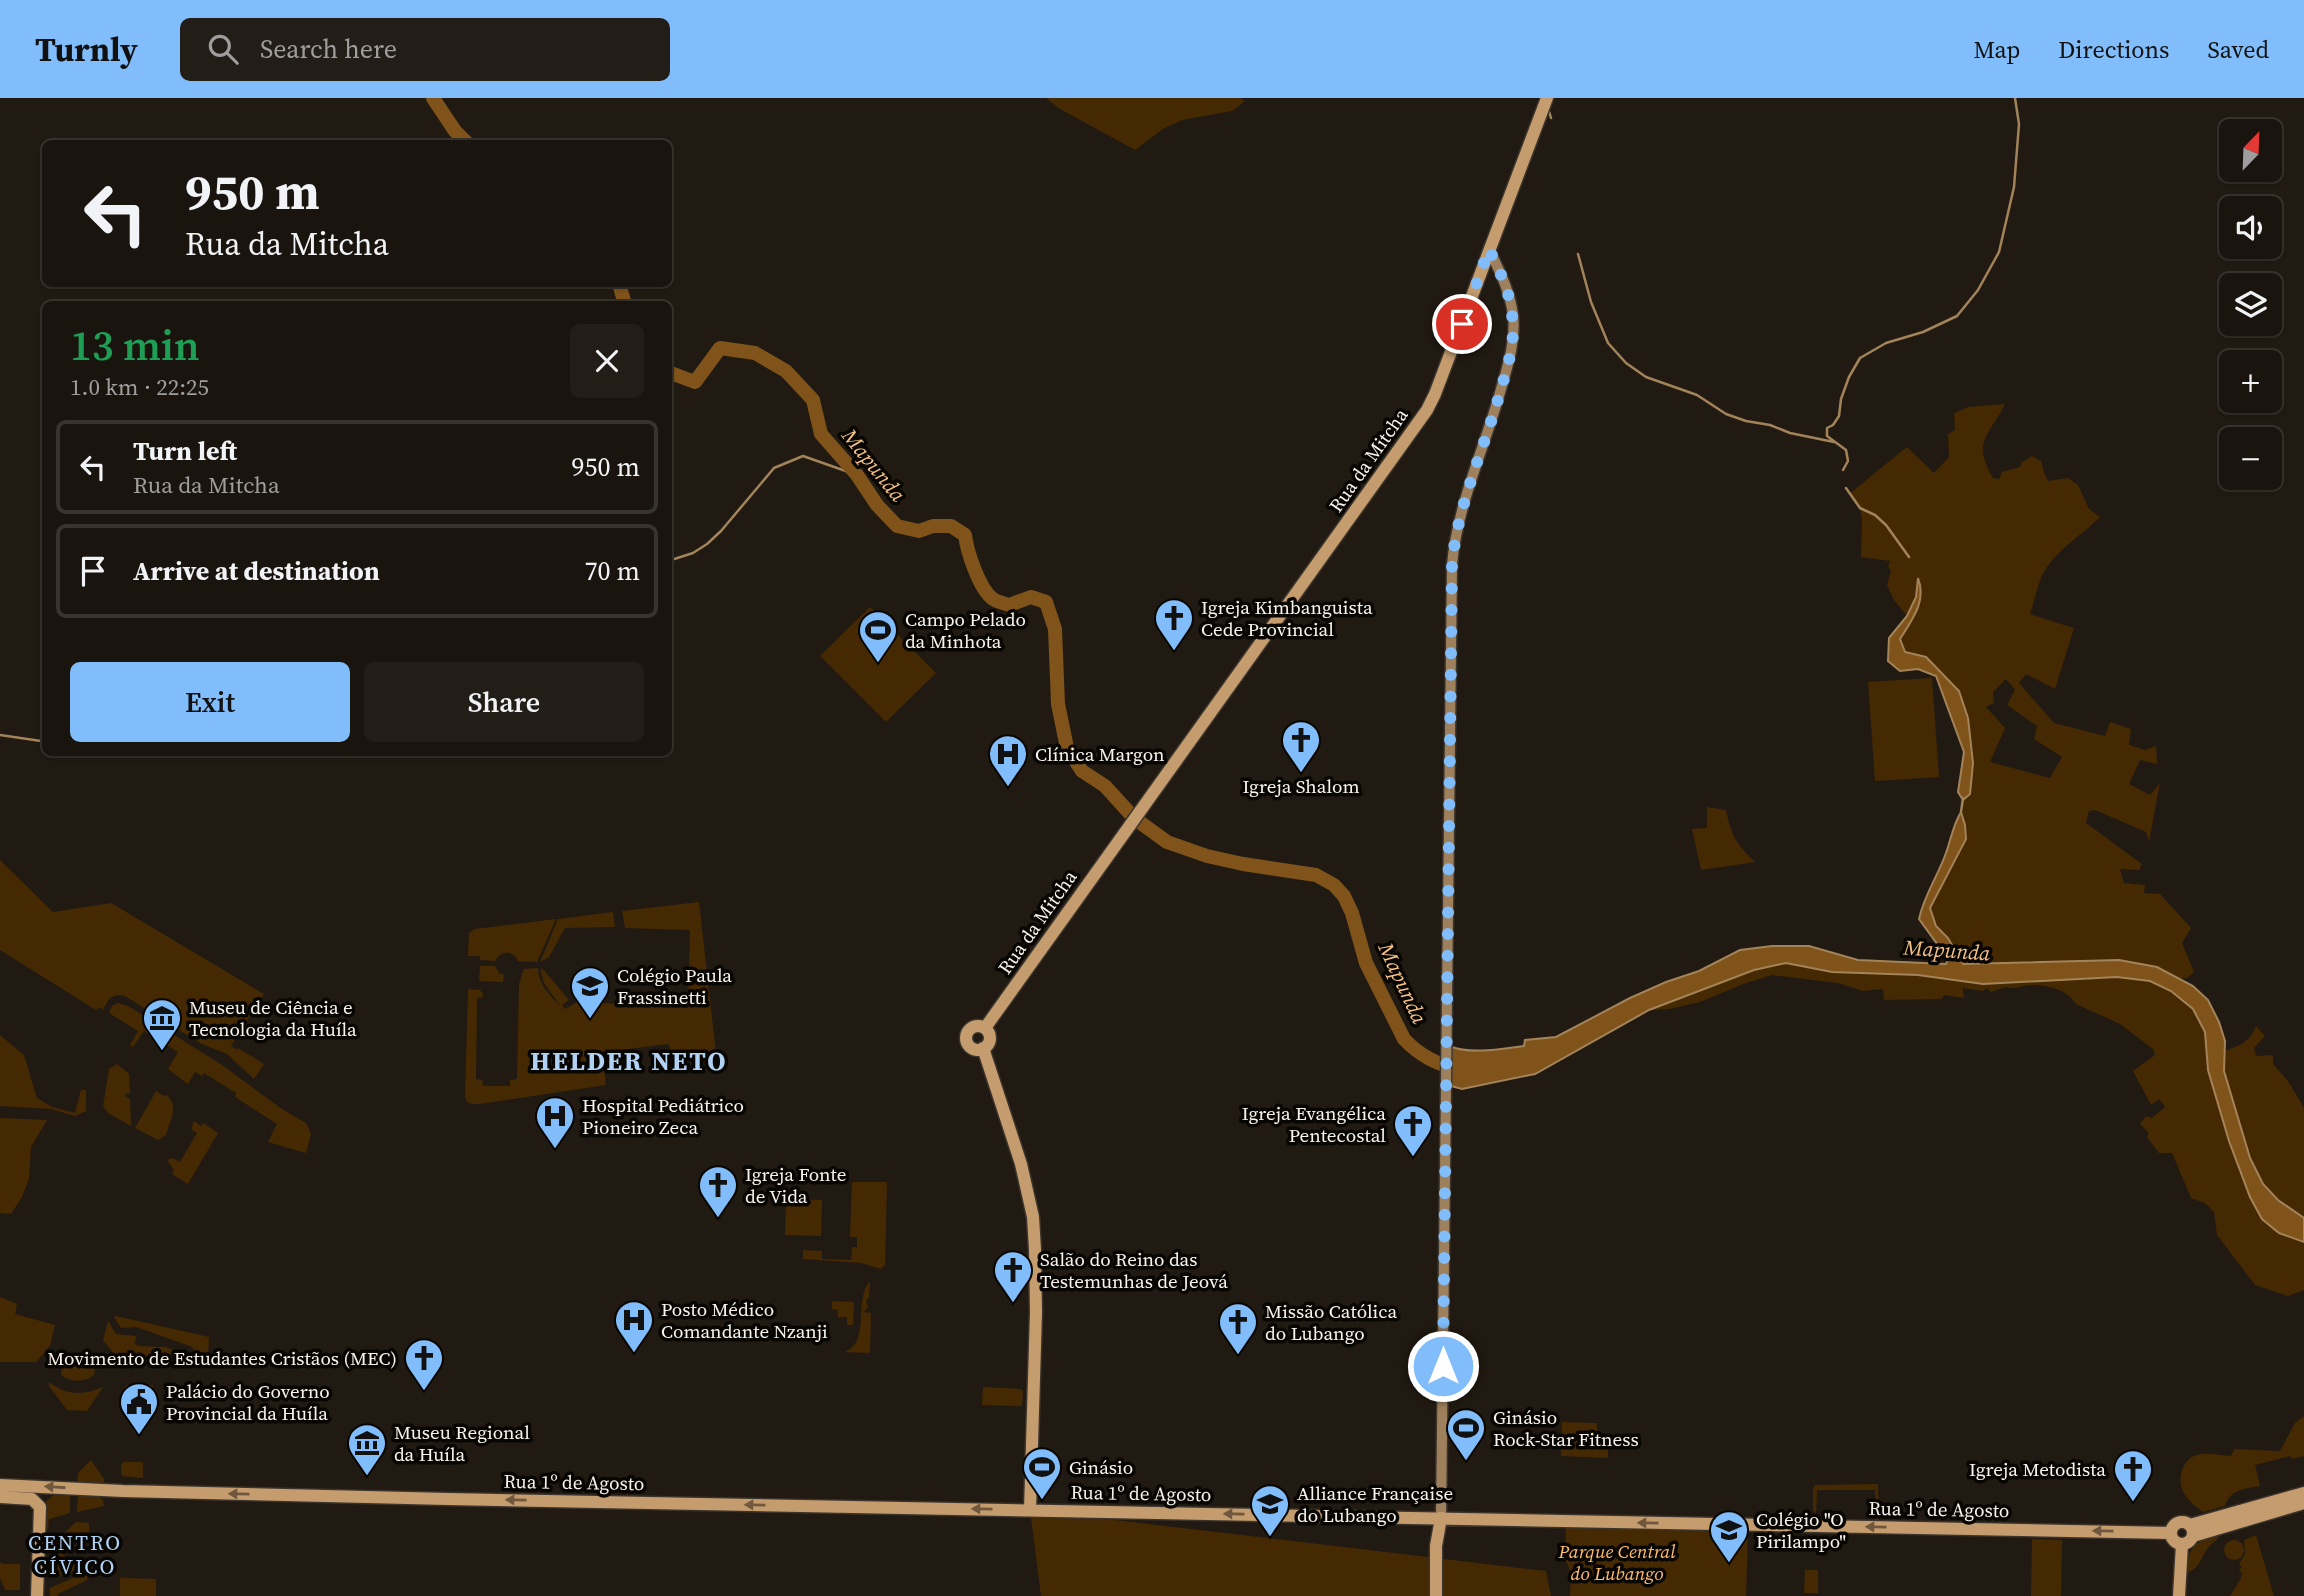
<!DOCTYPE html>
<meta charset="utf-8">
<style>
:root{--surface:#19140e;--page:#221d17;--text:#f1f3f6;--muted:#9f9e9e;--line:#37332e;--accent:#80bdfa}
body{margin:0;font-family:"Source Serif 4",serif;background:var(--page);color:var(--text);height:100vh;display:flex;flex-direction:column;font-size:26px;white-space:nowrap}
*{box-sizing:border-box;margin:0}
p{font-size:23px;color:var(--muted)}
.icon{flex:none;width:38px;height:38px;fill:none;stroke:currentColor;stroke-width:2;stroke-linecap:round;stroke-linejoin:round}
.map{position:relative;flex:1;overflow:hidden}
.drawer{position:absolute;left:42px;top:203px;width:630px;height:455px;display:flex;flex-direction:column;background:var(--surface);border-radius:10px;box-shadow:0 2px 5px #0004,0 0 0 2px var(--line)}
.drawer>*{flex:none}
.banner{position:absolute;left:42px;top:42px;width:630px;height:147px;border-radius:10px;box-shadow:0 2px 5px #0004,0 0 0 2px var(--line);background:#19140e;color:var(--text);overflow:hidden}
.needle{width:46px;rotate:23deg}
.fabs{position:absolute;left:2219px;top:21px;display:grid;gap:14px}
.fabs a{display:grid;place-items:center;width:63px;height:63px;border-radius:10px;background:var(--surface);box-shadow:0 2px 5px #0004,0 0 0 2px var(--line);font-size:35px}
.pin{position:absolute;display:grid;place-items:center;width:60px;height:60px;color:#fff;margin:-30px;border:4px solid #fff;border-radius:50%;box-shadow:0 2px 7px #0007}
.me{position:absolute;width:77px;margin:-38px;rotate:0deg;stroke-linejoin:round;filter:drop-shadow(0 0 5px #0008)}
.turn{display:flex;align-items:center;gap:24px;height:147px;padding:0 28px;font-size:32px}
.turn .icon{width:91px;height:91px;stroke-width:2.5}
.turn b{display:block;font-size:49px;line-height:60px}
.round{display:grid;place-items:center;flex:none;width:74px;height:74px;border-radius:10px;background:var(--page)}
.overview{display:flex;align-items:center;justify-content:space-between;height:119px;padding:0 28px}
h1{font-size:42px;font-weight:600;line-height:52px;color:#1e9e55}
.primary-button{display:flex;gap:14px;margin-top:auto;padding:14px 28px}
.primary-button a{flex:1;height:80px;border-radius:10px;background:var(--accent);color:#111;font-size:28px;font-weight:600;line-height:80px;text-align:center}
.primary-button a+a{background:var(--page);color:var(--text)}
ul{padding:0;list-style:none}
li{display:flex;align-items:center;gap:21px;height:94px;margin:0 14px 10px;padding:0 14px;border:4px solid var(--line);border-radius:10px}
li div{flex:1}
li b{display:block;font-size:26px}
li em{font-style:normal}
header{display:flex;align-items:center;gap:42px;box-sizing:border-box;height:98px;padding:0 35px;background:var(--accent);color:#111}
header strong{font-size:33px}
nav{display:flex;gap:38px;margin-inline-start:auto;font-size:24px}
.search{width:490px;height:63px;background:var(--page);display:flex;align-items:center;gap:18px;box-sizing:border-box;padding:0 24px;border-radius:10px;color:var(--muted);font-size:26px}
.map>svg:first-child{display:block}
.green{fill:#452902;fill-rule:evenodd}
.water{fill:#7f531a;stroke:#a38359;stroke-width:2}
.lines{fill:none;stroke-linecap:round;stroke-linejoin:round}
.stream{stroke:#a38359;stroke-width:2.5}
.river{stroke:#7f531a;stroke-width:14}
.secondary-casing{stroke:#3b342c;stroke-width:13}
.primary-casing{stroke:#3b342c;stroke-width:15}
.secondary{stroke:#9f805d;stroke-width:10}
.primary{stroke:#c49c6e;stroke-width:12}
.oneway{fill:#6f583e}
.route{stroke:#80bdfa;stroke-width:12;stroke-dasharray:0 21.6}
.labels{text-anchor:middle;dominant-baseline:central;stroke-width:7;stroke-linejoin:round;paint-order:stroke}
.street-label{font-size:19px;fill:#f8f3ed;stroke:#080603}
.poi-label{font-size:19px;fill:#f8f3ed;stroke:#080603;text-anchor:start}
.park-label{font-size:19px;font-style:italic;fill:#fdbc6e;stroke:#080603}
.water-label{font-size:21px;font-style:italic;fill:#f6c186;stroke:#080603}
.neighbourhood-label{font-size:21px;letter-spacing:2px;fill:#b1d2f4;stroke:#080603}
.district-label{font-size:26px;font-weight:bold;letter-spacing:2px;fill:#b1d2f4;stroke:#080603}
</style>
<header>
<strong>Turnly</strong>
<div class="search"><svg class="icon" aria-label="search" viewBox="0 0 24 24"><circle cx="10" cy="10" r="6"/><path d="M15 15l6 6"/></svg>Search here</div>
<nav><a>Map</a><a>Directions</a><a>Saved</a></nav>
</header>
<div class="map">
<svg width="2304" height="1498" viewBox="0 0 2304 1498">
<rect width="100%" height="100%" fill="#211a12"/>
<path class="green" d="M 1046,0 L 1240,0 L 1245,3 L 1232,13 L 1182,22 L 1163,31 L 1135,52 L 1060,11 Z
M 2005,306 C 1990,337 1971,343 1993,380 L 1999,381 L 2002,374 L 2020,369 L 2022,364 L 2032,358 L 2041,363 L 2045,377 L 2048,383 L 2068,380 L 2078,387 L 2089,411 L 2100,419 C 2083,436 2061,449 2047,469 C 2038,481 2035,502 2030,516 L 2074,530 L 2055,591 L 2026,576 L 2019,585 L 2054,625 L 2105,638 L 2110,624 L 2131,631 L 2129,647 L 2145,652 L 2156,648 L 2157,666 L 2140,662 L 2129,686 L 2150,697 L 2160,685 L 2149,743 L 2146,734 L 2095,712 L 2089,713 L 2086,725 L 2142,766 L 2139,772 L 2120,771 L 2124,785 L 2145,787 L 2144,795 L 2160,796 L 2191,830 L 2182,845 L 2194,874 L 2187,880 L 2179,881 L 2157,869 L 2119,862 L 1963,866 L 1948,840 L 1936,828 L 1930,810 C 1937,796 1964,752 1966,740 C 1968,726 1959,717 1963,702 L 1970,696 L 1968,620 L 1926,559 L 1905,554 L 1900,540 C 1912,523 1927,504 1919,482 L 1916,499 L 1907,518 L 1894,502 L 1887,487 L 1891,472 L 1888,469 L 1890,463 L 1861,459 L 1862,422 L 1860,410 L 1849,396 L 1907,349 L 1934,375 L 1949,359 L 1948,336 L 1955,332 L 1954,315 L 1968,309 ZM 2006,581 L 2015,592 L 2007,607 L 2037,628 L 2034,641 L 2062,659 L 2050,680 L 1990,664 L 2005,630 L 1986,609 L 1994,605 L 1993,594 Z
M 870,509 L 936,575 L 886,624 L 820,558 Z
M 1932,580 L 1939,679 L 1875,683 L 1868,584 Z
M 1707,709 L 1726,712 C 1731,737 1736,746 1755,764 L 1701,772 L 1692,731 L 1707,730 Z
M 0,762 L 53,814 L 111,805 L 264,896 L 231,948 L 237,952 L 238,950 L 264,966 L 254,981 L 227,956 L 200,945 L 125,898 C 112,895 108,901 103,912 L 99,909 L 96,912 L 0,852 Z
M 699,804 L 716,955 L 671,960 L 669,946 L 602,954 L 606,987 L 480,1006 L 472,1006 L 467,1004 L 465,999 L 468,891 L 480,892 L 483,896 L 483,899 L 477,900 L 476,981 L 482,982 L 483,988 L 510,988 L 510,982 L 517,981 L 519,886 L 524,871 L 538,870 C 538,885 550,898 560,908 L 544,885 L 540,871 L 544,872 L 569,902 L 562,907 L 565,911 L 577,904 L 586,904 L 688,910 L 690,832 L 625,830 L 622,813 Z
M 613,814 L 615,829 L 565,830 L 549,859 L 540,864 L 558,821 Z
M 556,821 L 537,864 L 518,863 C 513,852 501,852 495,863 L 480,862 L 480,858 L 468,858 L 469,835 L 475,831 Z
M 1786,865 L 1832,874 L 1918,877 L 1983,886 L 2117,879 L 2150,883 L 2171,893 L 2193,911 L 2205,934 L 2208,972 L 2229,1043 L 2250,1099 L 2262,1121 L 2281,1136 L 2304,1144 L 2304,1192 L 2288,1198 L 2255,1187 L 2217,1137 L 2214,1114 L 2205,1105 L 2191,1100 L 2172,1055 L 2159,1055 L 2147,1039 L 2149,1035 L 2140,1026 L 2146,1018 L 2152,1020 L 2165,1009 L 2159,1001 L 2151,1007 L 2133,973 L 2155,957 L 2153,951 L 2120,926 L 2076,906 C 2067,891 2046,886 2029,887 C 2020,888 2014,892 2006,889 L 1991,894 L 1987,890 L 1983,893 L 1963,890 L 1964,900 L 1944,897 L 1942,901 L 1884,902 L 1883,891 L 1863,893 L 1838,885 L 1772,877 L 1743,886 L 1700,904 L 1669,911 L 1649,912 L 1754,872 Z
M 480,868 L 495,868 L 499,875 L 504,877 L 503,884 L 479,883 Z
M 118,905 L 128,908 L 222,967 L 282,1011 L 306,1025 L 311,1036 L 306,1055 L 268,1044 L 277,1026 L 235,999 L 236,995 L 204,975 L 202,978 L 195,974 L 188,986 L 168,971 L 178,954 L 144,933 L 133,949 L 130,947 L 138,933 L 109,915 L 112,908 Z
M 2256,928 L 2265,938 L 2254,950 L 2256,958 L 2273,957 L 2273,966 L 2288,983 L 2304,1010 L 2304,1120 L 2278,1102 L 2264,1087 L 2250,1060 L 2224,973 L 2224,953 C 2239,948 2250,944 2256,928 Z
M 0,937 L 24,957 L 37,1000 L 52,1009 L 75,1015 L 81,992 L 86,992 L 86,1013 L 75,1018 L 51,1011 L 0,1008 Z
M 117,966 L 129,976 L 130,996 L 127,995 L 125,998 L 130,1001 L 131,1028 L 108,1015 L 103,1008 L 109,971 Z
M 156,993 L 164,998 L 167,997 C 179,1009 170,1023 166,1037 L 158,1042 L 135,1030 Z
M 0,1020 L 47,1022 L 31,1049 L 29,1081 L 22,1099 L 11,1116 L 0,1115 Z
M 194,1023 L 201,1028 L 203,1025 L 218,1035 L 188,1086 L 172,1076 L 174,1072 L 167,1062 L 172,1060 L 180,1064 L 197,1035 L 191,1031 Z
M 852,1084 L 887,1084 L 885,1167 L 881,1171 L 861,1165 L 803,1161 L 803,1152 L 822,1153 L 822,1161 L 851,1162 L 852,1149 L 857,1149 L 857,1139 L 850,1139 Z
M 786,1101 L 822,1102 L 821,1138 L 785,1137 Z
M 870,1183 L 869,1199 L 866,1203 L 868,1209 L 863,1214 L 871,1215 L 870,1255 L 845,1254 C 871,1243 853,1202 870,1183 Z
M 0,1199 L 17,1206 L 15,1216 L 55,1227 L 50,1248 L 36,1264 L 0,1264 Z
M 832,1203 L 854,1204 L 853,1227 L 847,1227 L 847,1219 L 838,1219 L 838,1212 L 832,1211 Z
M 116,1218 L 209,1239 L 208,1259 L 116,1258 L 103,1242 L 108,1223 L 116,1236 L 136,1238 L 135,1246 L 138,1248 L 164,1249 L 194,1257 L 194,1251 L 190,1248 L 136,1229 L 121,1230 L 114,1219 Z
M 78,1263 L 88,1265 L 95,1271 L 94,1277 C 84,1285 71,1284 61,1277 L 62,1268 Z
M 49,1284 C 66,1297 83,1298 103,1289 L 87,1313 L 67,1312 L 49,1288 Z
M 127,1287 L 153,1287 L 152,1300 L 144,1300 L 144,1305 L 125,1304 L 124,1290 Z
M 983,1289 L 1021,1291 L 1023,1293 L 1022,1308 L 982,1307 Z
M 2304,1318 L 2304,1358 L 2292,1361 L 2290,1358 L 2255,1367 L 2260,1388 C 2244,1391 2230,1391 2225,1408 L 2203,1414 C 2188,1403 2176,1392 2182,1372 C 2184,1367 2187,1362 2192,1359 C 2202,1353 2220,1357 2231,1358 L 2234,1351 L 2280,1353 L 2295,1325 Z
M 1562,1324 L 1597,1325 L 1597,1340 L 1608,1340 L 1608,1360 L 1561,1358 Z
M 91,1362 L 104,1381 L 104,1387 L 77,1387 L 78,1375 Z
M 124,1364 L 143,1364 L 143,1380 L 122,1378 L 121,1367 Z
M 1878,1386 L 1879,1424 L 1876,1424 L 1875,1392 L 1817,1392 L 1816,1416 L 1813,1413 L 1813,1392 L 1815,1387 Z
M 55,1396 L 70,1397 L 70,1415 L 49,1421 L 48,1431 L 44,1432 L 45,1404 Z
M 78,1397 L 97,1398 L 103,1402 L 104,1408 L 77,1414 Z
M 1030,1412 L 1546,1473 L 1551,1498 L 1041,1498 Z
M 76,1424 L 89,1425 L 89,1441 L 82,1441 L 59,1454 L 81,1468 L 81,1472 L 62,1478 L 54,1471 L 54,1445 Z
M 1566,1429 L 1745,1433 L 1748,1436 L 1746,1498 L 1570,1498 L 1571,1475 L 1565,1460 Z
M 2220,1435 L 2217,1442 C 2201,1451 2203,1471 2186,1475 C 2187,1450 2197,1442 2220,1435 Z
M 2256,1437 L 2274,1498 L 2230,1498 L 2240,1482 L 2242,1476 L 2239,1472 L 2242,1469 L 2239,1466 L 2245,1456 L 2244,1442 Z
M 2032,1441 L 2062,1442 L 2061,1498 L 2031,1498 Z
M2224 1452a10 10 0 1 1 20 0a10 10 0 1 1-20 0Z
M 0,1464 L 4,1466 L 20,1466 L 20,1492 L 5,1492 L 0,1480 Z
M 1805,1472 L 1818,1472 L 1818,1495 L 1804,1495 Z
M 87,1474 L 87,1482 L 58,1496 L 58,1498 L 50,1498 L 50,1490 Z
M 120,1480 L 156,1481 L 156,1498 L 120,1498 Z"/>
<path class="water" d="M 1918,480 C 1927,503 1912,522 1900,541 L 1905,554 L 1926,559 L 1959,593 L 1968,620 L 1973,665 L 1970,696 L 1963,702 L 1958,694 L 1964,654 L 1936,578 L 1918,571 L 1900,573 L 1888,563 L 1889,540 L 1907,518 L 1916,499 Z
M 1961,714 L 1965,727 L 1966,741 L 1930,810 L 1936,828 L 1948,840 L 1963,866 L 2119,862 L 2157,869 L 2193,888 L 2208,902 L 2219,924 L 2225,943 L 2224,973 L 2250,1060 L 2263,1086 L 2278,1102 L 2304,1120 L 2304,1144 L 2279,1135 L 2262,1121 L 2250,1099 L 2229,1043 L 2208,972 L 2205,934 L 2193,911 L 2171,893 L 2150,883 L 2117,879 L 1983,886 L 1918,877 L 1832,874 L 1786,865 L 1754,872 L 1649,912 L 1535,976 L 1462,991 L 1451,988 L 1452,949 C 1470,956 1504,951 1524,948 L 1525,942 L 1556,939 L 1630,900 L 1666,884 L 1699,873 L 1740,852 L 1772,848 L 1809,848 L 1858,862 L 1946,866 L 1948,861 L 1919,821 C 1924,797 1938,778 1946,755 C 1951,741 1953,727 1961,714 Z"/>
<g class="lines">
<path class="stream" d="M 1548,10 L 1551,20
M 1578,156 L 1591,204 L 1608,245 L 1626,265 L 1646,279 L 1697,297 L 1726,316 L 1746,323 L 1770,327 L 1790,335 L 1834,344
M 1843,372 L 1848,363 L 1846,352 L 1827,338 L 1827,330 L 1833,327 L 1839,318 L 1841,301 L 1849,279 L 1860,260 L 1886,245 L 1923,234 L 1957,218 L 1978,192 L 1999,154 L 2014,89 L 2019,26 L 2015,0
M 1846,390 L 1860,410 L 1875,417 L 1886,427 L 1909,459
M 668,463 L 693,455 L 707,446 L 721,433 L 774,370 L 803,358 L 857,377
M 0,637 L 41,643 L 46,642
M 1961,714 L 1963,700"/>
<path class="river" d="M 433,0 L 455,33 L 468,46
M 619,186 L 625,206
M 668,274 L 695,284 L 720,250 L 755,255 L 786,273 L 813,302 L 821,336 L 857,377 L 877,407 L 897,428 L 919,433 L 933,428 L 951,428 L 965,437 C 967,453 979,491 993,501 C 997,504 1004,505 1009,507 L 1031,499 L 1046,504 L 1055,531 L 1058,606 L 1067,650 L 1082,673 L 1105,688 L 1134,720 L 1167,744 L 1207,758 L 1243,766 L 1316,777 L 1334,787 L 1344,798 L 1352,815 L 1366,865 L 1404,941 C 1419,957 1437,967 1459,971"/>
<defs>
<path id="secondary" d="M 1441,1420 L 1452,467 C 1457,407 1485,349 1501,291 C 1508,267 1516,242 1513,217 C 1510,193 1499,172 1489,151"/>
<path id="primary" d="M966 940a12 12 0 1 1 24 0a12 12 0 1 1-24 0Z
M 985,930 L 1427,312 L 1435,296 L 1547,0
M 983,950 L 1021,1066 L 1033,1119 L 1035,1152 L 1036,1214 L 1030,1412
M 0,1387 L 123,1393 L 448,1401 L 2171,1435
M 0,1399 L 32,1401 L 40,1409 L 37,1498
M2171 1435a11 11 0 1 1 22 0a11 11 0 1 1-22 0Z
M 2190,1427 L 2304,1395
M 2193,1438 L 2304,1405
M 1436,1498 L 1436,1448 L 1441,1420
M 2179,1498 L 2182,1446"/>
</defs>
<use href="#secondary" class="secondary-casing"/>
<use href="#primary" class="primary-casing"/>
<use href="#secondary" class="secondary"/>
<use href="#primary" class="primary"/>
</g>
<defs><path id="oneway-solid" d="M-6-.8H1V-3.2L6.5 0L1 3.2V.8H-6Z" transform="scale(1.75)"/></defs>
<g class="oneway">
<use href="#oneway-solid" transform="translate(55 1389) rotate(-176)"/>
<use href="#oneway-solid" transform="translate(239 1396) rotate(-179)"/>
<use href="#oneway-solid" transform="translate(516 1402) rotate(-179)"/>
<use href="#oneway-solid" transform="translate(755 1407) rotate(-179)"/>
<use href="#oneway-solid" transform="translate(982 1411) rotate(-179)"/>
<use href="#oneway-solid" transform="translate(1234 1416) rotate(-179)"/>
<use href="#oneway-solid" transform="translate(1648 1425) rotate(-179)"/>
<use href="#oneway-solid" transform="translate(1876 1429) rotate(-179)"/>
<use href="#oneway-solid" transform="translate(2103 1433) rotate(-179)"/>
</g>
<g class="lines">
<path class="route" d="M 1443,1268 L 1452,467 C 1457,407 1485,349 1501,291 C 1508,267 1516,242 1512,217 C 1510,193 1499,172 1489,151 L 1462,226"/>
</g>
<defs>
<symbol id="church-pin" viewBox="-11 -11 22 30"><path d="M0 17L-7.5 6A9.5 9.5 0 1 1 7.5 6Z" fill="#80bdfa" stroke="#080603"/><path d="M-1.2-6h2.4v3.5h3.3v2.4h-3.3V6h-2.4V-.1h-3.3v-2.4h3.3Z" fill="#111"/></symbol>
<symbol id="stadium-pin" viewBox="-11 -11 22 30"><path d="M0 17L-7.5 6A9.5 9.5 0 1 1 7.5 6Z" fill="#80bdfa" stroke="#080603"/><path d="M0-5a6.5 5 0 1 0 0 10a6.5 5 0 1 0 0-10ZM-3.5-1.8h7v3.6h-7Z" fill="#111"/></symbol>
<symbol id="hospital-pin" viewBox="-11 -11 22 30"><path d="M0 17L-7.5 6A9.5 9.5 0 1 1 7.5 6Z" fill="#80bdfa" stroke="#080603"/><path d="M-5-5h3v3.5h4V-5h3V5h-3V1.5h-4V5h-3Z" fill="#111"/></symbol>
<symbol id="university-pin" viewBox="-11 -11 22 30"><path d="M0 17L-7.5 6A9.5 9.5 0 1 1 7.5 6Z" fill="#80bdfa" stroke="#080603"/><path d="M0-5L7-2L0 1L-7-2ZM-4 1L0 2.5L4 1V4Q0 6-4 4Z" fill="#111"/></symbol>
<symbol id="museum-pin" viewBox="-11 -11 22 30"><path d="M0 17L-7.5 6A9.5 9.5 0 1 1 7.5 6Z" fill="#80bdfa" stroke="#080603"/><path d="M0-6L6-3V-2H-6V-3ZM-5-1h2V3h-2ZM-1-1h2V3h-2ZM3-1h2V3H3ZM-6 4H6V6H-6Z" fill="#111"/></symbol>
<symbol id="civic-pin" viewBox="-11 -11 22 30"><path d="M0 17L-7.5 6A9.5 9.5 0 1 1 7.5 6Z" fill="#80bdfa" stroke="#080603"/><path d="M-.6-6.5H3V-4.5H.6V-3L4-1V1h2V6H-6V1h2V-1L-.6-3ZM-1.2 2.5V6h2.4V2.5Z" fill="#111"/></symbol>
</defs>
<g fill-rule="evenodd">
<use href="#church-pin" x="1152" y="498" width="44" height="60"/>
<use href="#stadium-pin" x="856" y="510" width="44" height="60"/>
<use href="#church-pin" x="1279" y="620" width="44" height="60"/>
<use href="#hospital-pin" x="986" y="634" width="44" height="60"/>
<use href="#university-pin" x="568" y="866" width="44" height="60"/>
<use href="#museum-pin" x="140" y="898" width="44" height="60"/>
<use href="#hospital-pin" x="533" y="996" width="44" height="60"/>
<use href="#church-pin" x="1391" y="1004" width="44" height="60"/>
<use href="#church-pin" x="696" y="1065" width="44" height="60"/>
<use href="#church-pin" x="991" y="1150" width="44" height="60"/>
<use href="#hospital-pin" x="612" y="1200" width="44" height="60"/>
<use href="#church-pin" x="1216" y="1202" width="44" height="60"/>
<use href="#church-pin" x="402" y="1238" width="44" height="60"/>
<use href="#civic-pin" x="117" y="1282" width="44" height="60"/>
<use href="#stadium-pin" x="1444" y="1308" width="44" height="60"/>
<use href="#museum-pin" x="345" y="1323" width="44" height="60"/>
<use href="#stadium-pin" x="1020" y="1347" width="44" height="60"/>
<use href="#church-pin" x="2111" y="1349" width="44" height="60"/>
<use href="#university-pin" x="1248" y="1384" width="44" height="60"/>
<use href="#university-pin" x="1707" y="1410" width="44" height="60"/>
</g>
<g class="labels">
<g class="street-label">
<text transform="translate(1368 362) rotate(-55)">Rua da Mitcha</text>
<text transform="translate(1037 824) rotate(-55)">Rua da Mitcha</text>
<text transform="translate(574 1384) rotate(1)">Rua 1º de Agosto</text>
<text transform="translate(1141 1395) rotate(1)">Rua 1º de Agosto</text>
<text transform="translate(1939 1411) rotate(1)">Rua 1º de Agosto</text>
</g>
<g class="poi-label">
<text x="1201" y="509">Igreja Kimbanguista<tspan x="1201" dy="22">Cede Provincial</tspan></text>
<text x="905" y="521">Campo Pelado<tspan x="905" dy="22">da Minhota</tspan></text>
<text x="1035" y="656">Clínica Margon</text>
<text x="1301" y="688" text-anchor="middle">Igreja Shalom</text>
<text x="617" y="877">Colégio Paula<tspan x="617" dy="22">Frassinetti</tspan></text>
<text x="189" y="909">Museu de Ciência e<tspan x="189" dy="22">Tecnologia da Huíla</tspan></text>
<text x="582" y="1007">Hospital Pediátrico<tspan x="582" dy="22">Pioneiro Zeca</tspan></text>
<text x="1386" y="1015" text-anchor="end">Igreja Evangélica<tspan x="1386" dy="22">Pentecostal</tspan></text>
<text x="745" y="1076">Igreja Fonte<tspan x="745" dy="22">de Vida</tspan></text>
<text x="1040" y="1161">Salão do Reino das<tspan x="1040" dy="22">Testemunhas de Jeová</tspan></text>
<text x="661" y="1211">Posto Médico<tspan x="661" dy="22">Comandante Nzanji</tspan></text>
<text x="1265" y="1213">Missão Católica<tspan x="1265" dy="22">do Lubango</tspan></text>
<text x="397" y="1260" text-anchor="end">Movimento de Estudantes Cristãos (MEC)</text>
<text x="166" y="1293">Palácio do Governo<tspan x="166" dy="22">Provincial da Huíla</tspan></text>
<text x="1493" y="1319">Ginásio<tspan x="1493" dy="22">Rock-Star Fitness</tspan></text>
<text x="394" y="1334">Museu Regional<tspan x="394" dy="22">da Huíla</tspan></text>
<text x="1069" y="1369">Ginásio</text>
<text x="2106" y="1371" text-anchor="end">Igreja Metodista</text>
<text x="1297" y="1395">Alliance Française<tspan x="1297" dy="22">do Lubango</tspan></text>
<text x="1756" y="1421">Colégio "O<tspan x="1756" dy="22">Pirilampo"</tspan></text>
</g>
<g class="park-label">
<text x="1617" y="1453">Parque Central<tspan x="1617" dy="22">do Lubango</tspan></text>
</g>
<g class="water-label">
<text transform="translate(874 367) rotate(51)">Mapunda</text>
<text transform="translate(1947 852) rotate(4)">Mapunda</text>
<text transform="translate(1403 885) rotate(65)">Mapunda</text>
</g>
<g class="neighbourhood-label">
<text x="75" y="1444">CENTRO<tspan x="75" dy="24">CÍVICO</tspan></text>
</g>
<g class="district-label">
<text x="629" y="963">HELDER NETO</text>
</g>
</g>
</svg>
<div class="fabs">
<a><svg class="needle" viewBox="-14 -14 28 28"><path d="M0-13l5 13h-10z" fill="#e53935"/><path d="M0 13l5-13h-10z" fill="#9f9e9e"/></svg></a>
<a><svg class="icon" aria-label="sound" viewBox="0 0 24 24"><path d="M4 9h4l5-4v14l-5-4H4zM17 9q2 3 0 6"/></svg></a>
<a><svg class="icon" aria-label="layers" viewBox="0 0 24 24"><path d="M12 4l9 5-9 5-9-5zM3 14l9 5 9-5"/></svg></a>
<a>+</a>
<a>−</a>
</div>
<div class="pin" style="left:1462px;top:226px;background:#d93025"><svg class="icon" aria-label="arrive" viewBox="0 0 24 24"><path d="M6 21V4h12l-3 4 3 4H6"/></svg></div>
<svg class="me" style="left:1443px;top:1268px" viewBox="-20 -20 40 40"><circle r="17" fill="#80bdfa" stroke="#fff" stroke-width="3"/><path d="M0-11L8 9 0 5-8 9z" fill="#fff"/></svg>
<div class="banner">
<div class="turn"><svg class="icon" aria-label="left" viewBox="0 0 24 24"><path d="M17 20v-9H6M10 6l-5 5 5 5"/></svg><div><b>950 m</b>Rua da Mitcha</div></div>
</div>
<section class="drawer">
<div class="overview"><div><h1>13 min</h1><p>1.0 km · 22:25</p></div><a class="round"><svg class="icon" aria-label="close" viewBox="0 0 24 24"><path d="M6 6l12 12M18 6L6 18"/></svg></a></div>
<ul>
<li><svg class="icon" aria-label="left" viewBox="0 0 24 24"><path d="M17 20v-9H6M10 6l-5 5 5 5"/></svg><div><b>Turn left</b><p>Rua da Mitcha</p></div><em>950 m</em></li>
<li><svg class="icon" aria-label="arrive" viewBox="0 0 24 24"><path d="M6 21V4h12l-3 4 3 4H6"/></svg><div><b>Arrive at destination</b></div><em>70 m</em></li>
</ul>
<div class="primary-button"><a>Exit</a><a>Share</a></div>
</section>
</div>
